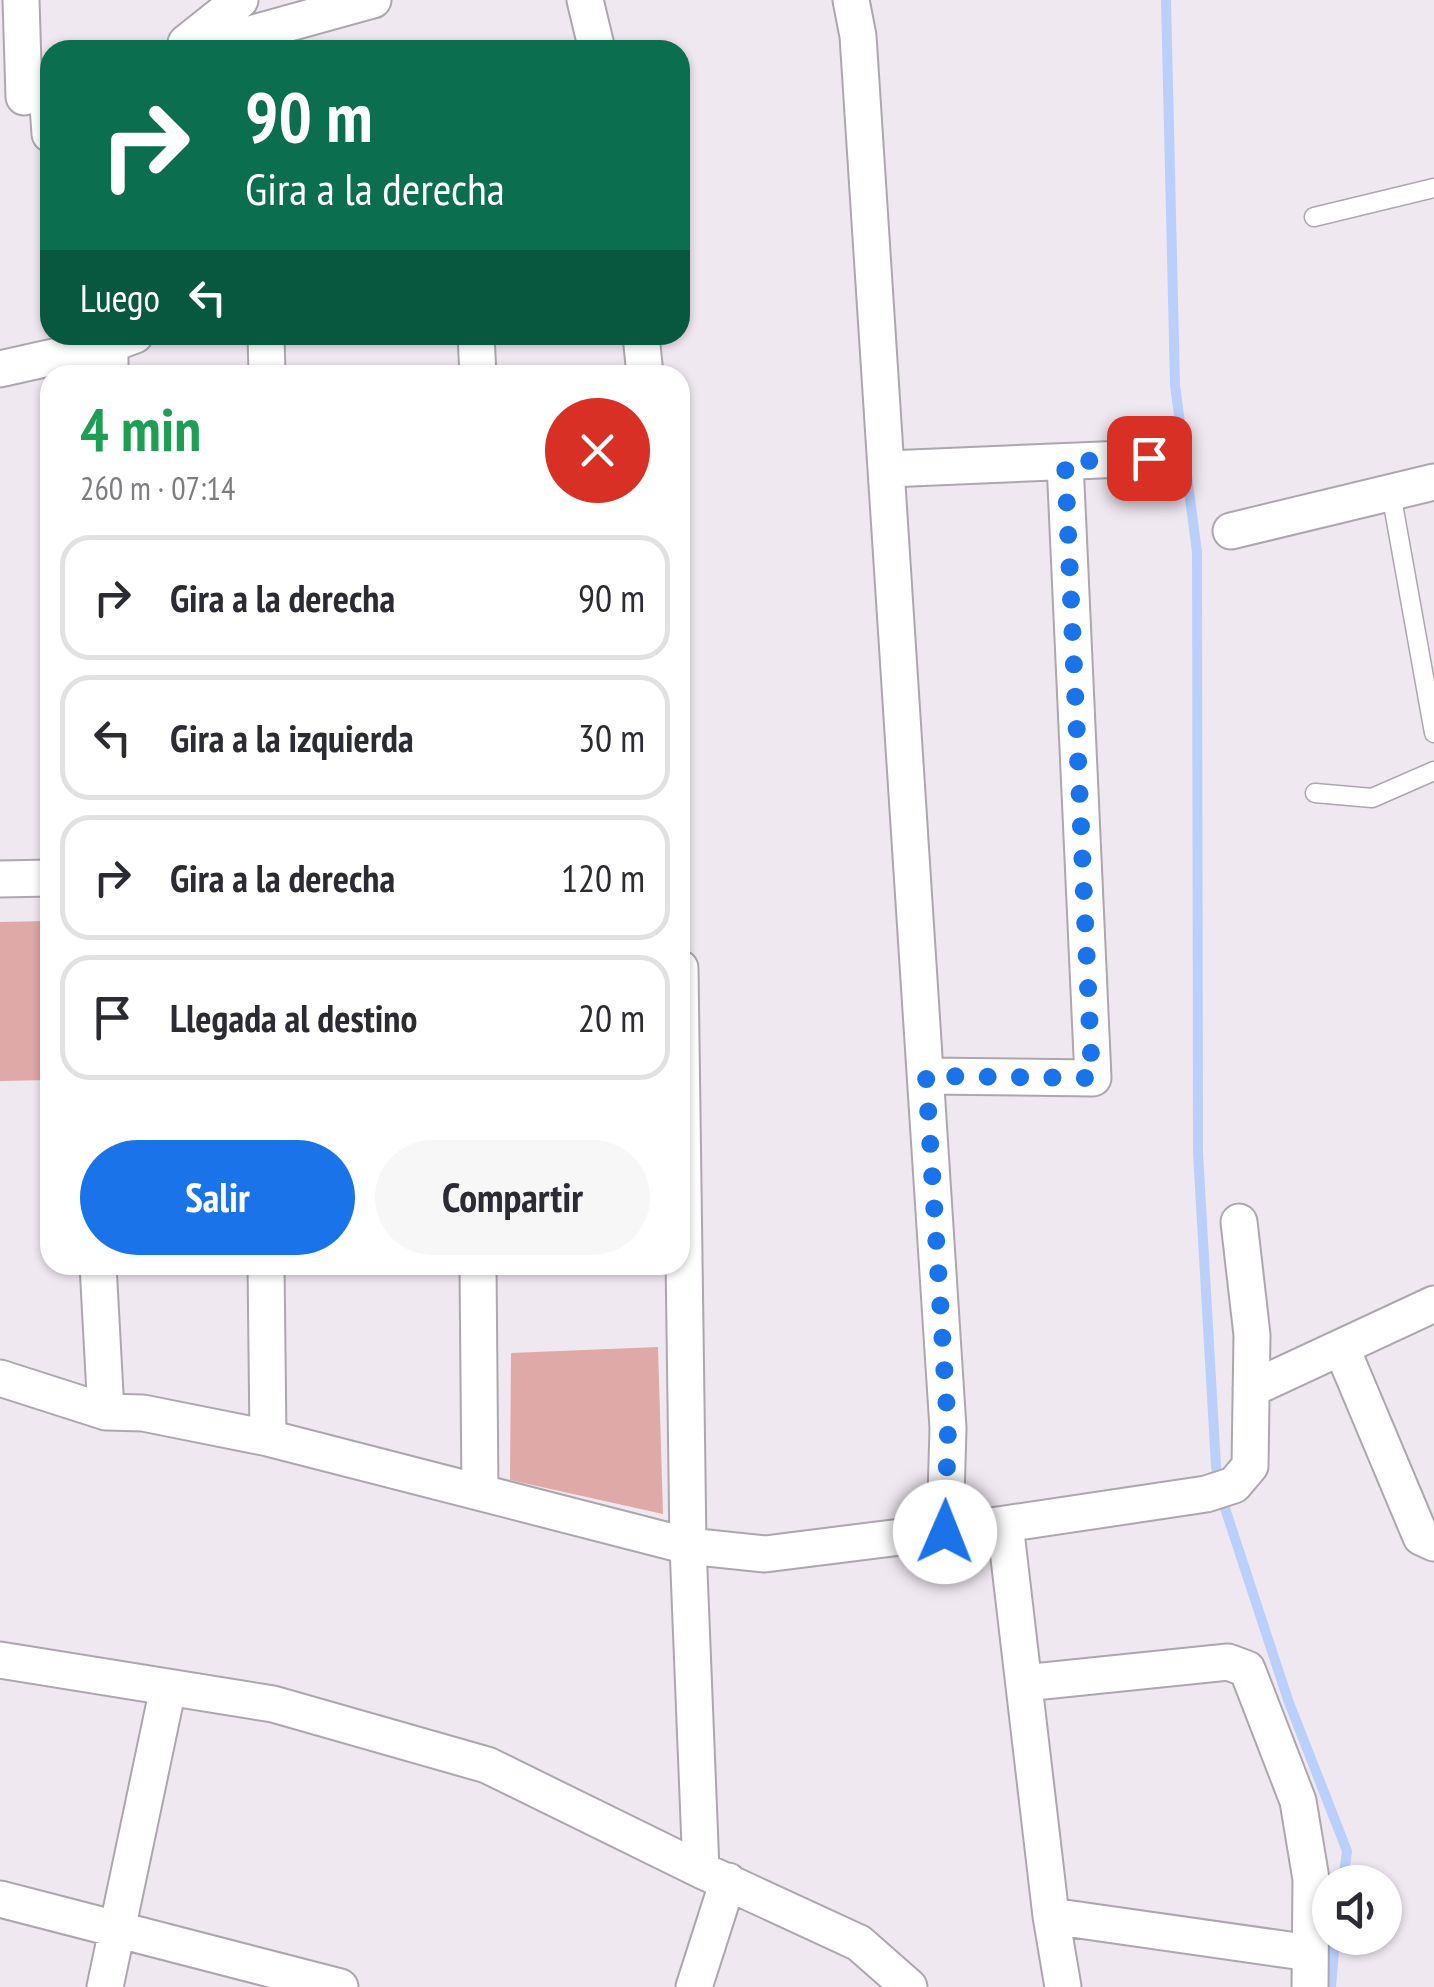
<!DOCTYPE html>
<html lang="es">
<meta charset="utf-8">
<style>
:root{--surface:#fff;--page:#f7f7f7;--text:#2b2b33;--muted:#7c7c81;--line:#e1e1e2;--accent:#1a73e8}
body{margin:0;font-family:"PT Sans Narrow",sans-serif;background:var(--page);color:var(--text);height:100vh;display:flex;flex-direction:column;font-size:38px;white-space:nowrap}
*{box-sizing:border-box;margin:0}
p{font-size:32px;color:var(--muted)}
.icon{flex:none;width:55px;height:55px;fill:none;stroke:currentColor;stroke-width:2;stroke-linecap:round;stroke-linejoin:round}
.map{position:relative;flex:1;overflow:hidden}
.details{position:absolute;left:40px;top:365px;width:650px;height:910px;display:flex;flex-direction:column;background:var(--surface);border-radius:30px;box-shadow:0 2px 8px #0004}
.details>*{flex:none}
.guide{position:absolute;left:40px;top:40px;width:650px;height:305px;border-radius:30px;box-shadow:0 2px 8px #0004;background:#0b6e4f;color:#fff;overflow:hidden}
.fabs{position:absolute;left:1312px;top:1865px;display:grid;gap:20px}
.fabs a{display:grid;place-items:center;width:90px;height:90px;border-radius:50%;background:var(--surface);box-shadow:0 2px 8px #0004;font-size:50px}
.pin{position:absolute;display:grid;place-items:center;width:85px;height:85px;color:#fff;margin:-42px;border-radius:20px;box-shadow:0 5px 15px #0006}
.me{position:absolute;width:110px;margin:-55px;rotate:1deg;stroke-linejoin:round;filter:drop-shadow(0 0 8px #0008)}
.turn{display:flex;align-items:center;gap:35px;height:210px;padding:0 40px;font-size:45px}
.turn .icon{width:130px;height:130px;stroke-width:2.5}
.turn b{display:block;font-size:70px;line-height:85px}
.then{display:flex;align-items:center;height:95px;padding:0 40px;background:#0003;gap:20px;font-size:38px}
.round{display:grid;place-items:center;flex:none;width:105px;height:105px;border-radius:52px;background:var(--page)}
.head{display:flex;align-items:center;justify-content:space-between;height:170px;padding:0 40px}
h1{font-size:60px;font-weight:800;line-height:75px;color:#1e9e55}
.button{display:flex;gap:20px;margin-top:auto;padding:20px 40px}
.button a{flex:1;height:115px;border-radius:60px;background:var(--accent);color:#fff;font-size:40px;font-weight:800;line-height:115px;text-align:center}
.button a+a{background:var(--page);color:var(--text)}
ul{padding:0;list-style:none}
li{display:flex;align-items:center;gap:30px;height:125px;margin:0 20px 15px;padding:0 20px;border:5px solid var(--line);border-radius:30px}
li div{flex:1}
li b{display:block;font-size:38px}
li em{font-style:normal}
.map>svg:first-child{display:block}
.green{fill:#dea9a7}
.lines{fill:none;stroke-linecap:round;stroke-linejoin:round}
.stream{stroke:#bad0fb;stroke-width:10}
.service-casing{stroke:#ada6ae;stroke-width:21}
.minor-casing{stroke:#ada6ae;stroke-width:39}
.service{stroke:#fff;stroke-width:18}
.minor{stroke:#fff;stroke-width:35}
.route{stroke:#1a73e8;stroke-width:18;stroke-dasharray:0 32.4}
</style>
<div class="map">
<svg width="1434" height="1987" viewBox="0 0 1434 1987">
<rect width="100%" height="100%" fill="#f0e8f1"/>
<path class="green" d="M 48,921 L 50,1080 L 0,1081 L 0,922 Z
M 658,1347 L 663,1514 L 510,1480 L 511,1353 Z"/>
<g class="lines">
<path class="stream" d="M 1166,0 L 1175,385 L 1197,552 L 1198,1153 L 1216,1466 L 1219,1490 L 1288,1700 L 1347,1851 L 1343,1882
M 1331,1987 L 1335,1938"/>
<defs>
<path id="service" d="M 1314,217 L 1434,188
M 1391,493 L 1434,733
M 1315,793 L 1372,798 L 1434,771"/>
<path id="minor" d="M 21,0 L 24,97
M 585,0 L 597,50
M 851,0 L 858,36 L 948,1428 L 945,1532
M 186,43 L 240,0
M 192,50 L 373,0
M 47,91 L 50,134
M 110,335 L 110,375
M 266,335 L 267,375
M 476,335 L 478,375
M 641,335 L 645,375
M 0,369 L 111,344 L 135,335
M 888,469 L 1149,458
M 1231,531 L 1434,482
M 0,879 L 50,878
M 680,968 L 688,1546 L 701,1870
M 926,1076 L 1093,1078 L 1065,462
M 98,1265 L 106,1412
M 266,1265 L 268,1438
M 478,1265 L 480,1491
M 1342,1349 L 1421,1537 L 1434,1543
M 0,1378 L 106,1412 L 143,1413 L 268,1438 L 688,1546 L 765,1554 L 1005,1524 L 1206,1494 L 1234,1485 L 1250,1466 L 1252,1335 L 1239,1222
M 1251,1389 L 1434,1304
M 1005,1524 L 1051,1916 L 1063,1987
M 0,1660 L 273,1704 L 487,1765 L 701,1870 L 859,1943 L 909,1987
M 1024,1683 L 1228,1662 L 1247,1669 L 1298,1801 L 1311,1879 L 1310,1987
M 0,1899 L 340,1987
M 1051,1916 L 1310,1953
M 105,1987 L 168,1688
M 694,1987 L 728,1881"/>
</defs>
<use href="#service" class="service-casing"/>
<use href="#minor" class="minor-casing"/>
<use href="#service" class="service"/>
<use href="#minor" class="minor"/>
</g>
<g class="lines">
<path class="route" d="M 945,1532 L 948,1428 L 926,1076 L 1092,1078 L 1065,462 L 1149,458"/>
</g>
</svg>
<div class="fabs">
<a><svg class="icon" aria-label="sound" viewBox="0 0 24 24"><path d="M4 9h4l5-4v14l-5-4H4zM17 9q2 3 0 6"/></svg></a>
</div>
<div class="pin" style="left:1149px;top:458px;background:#d93025"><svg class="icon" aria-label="arrive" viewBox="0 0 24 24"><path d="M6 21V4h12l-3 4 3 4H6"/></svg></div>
<svg class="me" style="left:945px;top:1532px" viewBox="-20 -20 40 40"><circle r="19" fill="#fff"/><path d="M0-13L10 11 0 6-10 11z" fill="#1a73e8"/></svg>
<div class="guide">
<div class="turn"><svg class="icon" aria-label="right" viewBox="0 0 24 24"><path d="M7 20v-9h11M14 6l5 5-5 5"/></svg><div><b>90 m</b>Gira a la derecha</div></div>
<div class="then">Luego<svg class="icon" aria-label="left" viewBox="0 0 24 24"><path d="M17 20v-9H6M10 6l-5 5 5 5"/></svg></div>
</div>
<section class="details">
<div class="head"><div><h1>4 min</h1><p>260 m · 07:14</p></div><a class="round" style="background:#d93025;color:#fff"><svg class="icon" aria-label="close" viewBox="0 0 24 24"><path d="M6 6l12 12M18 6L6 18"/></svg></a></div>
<ul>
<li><svg class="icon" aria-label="right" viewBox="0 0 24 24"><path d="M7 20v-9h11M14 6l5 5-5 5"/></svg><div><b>Gira a la derecha</b></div><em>90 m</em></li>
<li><svg class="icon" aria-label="left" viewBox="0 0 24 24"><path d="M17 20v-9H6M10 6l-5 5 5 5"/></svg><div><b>Gira a la izquierda</b></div><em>30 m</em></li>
<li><svg class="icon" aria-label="right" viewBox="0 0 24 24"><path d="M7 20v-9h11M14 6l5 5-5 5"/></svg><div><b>Gira a la derecha</b></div><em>120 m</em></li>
<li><svg class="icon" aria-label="arrive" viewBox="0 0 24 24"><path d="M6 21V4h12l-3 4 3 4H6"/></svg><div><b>Llegada al destino</b></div><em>20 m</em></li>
</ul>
<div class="button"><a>Salir</a><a>Compartir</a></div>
</section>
</div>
